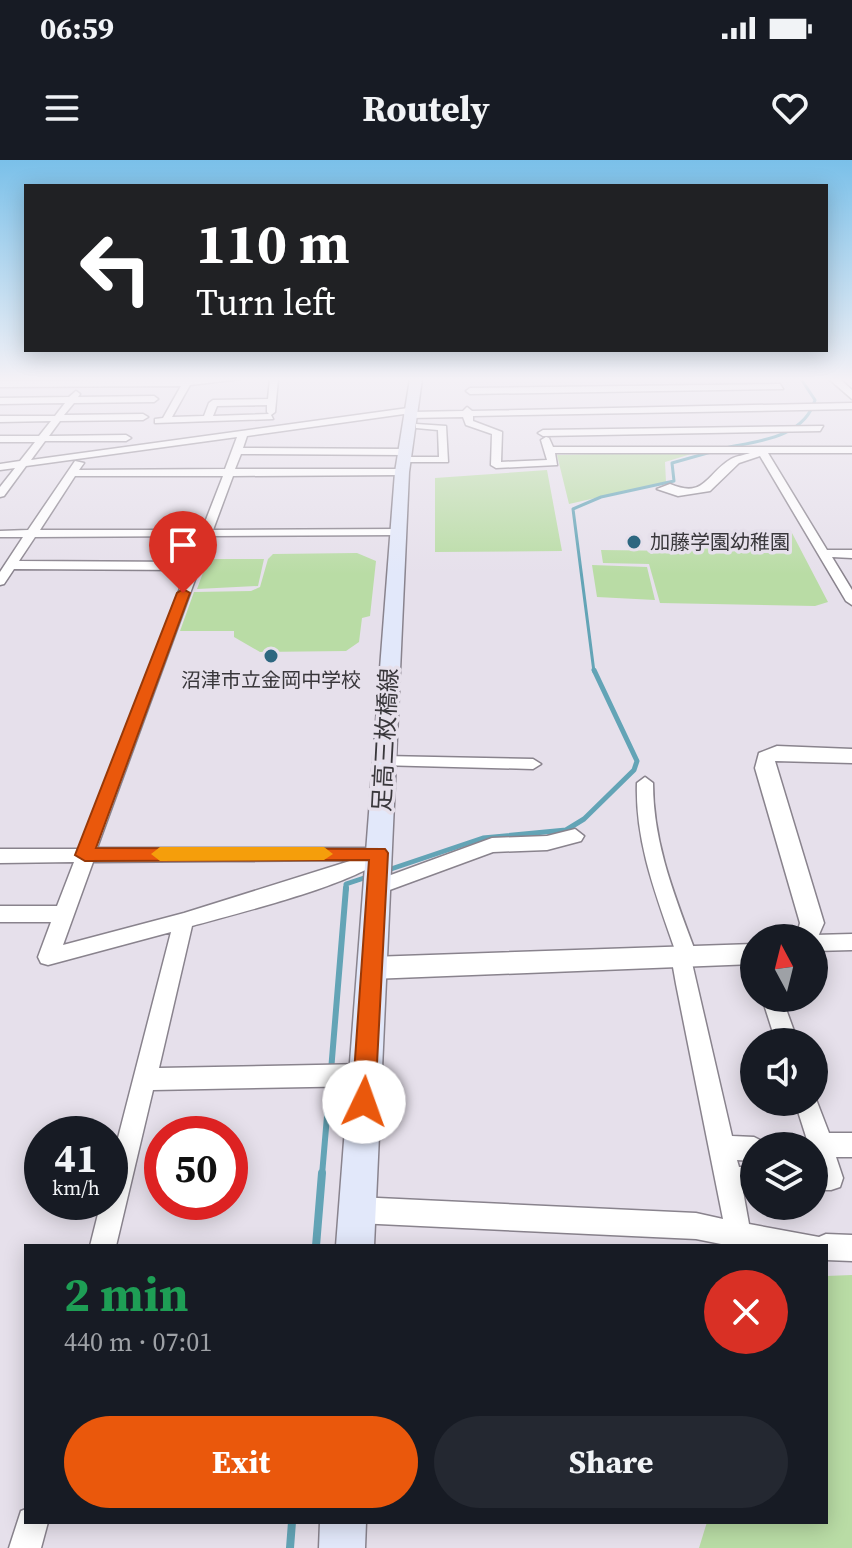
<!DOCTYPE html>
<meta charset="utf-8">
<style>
:root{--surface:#171b24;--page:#242831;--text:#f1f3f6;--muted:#9ea1a6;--accent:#ea580c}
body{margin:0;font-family:"Source Serif 4","Noto Sans JP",serif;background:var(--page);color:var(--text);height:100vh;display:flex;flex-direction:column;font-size:30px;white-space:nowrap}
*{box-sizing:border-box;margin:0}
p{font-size:26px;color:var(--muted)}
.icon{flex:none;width:44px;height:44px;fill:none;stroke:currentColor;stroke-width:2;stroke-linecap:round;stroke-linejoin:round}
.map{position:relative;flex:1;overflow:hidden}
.sheet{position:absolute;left:24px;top:1084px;width:804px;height:280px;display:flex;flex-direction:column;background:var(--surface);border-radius:0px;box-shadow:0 4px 20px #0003}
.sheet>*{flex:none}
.top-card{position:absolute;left:24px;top:24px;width:804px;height:168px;border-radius:0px;box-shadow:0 4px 20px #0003;background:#202124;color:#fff;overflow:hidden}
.needle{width:52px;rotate:353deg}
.fabs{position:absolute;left:740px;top:764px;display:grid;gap:16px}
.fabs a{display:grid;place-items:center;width:88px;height:88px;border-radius:50%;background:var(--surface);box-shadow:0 4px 20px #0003;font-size:40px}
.speed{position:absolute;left:24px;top:956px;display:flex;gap:16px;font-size:40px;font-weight:700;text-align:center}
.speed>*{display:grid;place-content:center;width:104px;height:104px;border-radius:50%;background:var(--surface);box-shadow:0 4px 20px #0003;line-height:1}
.speed small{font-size:20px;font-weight:400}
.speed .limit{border:12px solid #d22;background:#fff;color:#111}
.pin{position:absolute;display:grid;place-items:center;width:68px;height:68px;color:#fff;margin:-82px -34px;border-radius:50% 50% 50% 0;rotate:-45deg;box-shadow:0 0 8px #0007}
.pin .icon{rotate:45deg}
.me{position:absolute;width:88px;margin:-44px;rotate:3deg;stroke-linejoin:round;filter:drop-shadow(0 0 6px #0008)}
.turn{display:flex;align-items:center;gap:28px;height:168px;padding:0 40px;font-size:36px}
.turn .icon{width:104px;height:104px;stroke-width:2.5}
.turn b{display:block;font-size:56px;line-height:68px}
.round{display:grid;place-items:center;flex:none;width:84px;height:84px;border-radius:42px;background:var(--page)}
.overview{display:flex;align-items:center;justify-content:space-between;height:136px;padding:0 40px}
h1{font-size:48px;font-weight:700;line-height:60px;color:#1e9e55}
.action{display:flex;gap:16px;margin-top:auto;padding:16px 40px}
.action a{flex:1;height:92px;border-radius:48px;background:var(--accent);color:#fff;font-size:32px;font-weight:700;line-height:92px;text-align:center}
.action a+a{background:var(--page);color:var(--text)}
.status{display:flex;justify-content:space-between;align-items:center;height:56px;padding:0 40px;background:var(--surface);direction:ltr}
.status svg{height:22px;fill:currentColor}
header{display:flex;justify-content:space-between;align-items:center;height:104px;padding:0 40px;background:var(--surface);font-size:36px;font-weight:700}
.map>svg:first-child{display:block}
.green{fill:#b9dca5}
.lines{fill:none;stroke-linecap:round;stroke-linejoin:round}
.stream-far3{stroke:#63a4b6;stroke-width:3}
.stream-far2{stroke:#63a4b6;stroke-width:5}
.stream-far1{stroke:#63a4b6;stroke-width:6}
.stream{stroke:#63a4b6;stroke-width:8}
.minor-casing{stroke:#89838d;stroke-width:3}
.tertiary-casing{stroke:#89838d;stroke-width:3}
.secondary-casing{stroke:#89838d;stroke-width:3}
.minor{fill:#fff;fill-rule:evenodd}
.tertiary{fill:#fff;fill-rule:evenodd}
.secondary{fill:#e2e8fa;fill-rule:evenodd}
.route{fill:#ea580c;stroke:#983908;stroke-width:2}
.slow{fill:#f59e0b}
.poi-dot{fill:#2d6780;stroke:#e6e0eb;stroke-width:3}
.labels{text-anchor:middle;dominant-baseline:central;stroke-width:7;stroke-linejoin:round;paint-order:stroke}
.far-poi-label{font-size:20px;fill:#39373b;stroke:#e6e0eb;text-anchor:start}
.street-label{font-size:24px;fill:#39373b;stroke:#e6e0eb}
</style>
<div class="status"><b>06:59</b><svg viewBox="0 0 49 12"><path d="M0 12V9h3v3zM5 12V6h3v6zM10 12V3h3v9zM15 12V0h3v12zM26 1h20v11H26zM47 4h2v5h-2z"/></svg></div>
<header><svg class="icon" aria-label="menu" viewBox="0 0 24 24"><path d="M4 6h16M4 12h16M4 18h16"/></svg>Routely<svg class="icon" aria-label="heart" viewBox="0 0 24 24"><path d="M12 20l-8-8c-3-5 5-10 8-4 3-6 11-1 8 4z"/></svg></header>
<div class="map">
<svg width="852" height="1388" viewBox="0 0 852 1388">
<rect width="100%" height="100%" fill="#e6e0eb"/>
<path class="green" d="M 701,291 L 665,302 L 666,322 L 569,344 L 557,295 Z
M 547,310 L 562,391 L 435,392 L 435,318 Z
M 716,371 L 792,373 L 828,442 L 815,446 L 660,443 L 649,404 L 603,403 L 601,390 L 681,391 Z
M 357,393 L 376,401 L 370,456 L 362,458 L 359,482 L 346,491 L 260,492 L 234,477 L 234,471 L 180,471 L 194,432 L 251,431 L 260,427 L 268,399 L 273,394 Z
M 208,399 L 264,399 L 258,426 L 197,429 Z
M 592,405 L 647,407 L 655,440 L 597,437 Z
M 852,1115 L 852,1388 L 699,1388 L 707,1362 L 826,1362 L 826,1116 Z"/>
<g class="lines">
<path class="stream-far3" d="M 725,288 C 758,281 804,278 815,240 L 801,219
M 594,512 L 573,349 L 601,337 L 674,321 L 672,303 L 711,292"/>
<path class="stream-far2" d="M 388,710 L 483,678 L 566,670 L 584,659 L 634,610 L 637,601 L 594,510
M 346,730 L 346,724 L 367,717"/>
<path class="stream-far1" d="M 331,911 L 346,728
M 322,1015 L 330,921"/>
<path class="stream" d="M 316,1086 L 322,1013
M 290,1388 L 292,1362"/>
<defs>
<path id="minor" d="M 241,219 L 190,225 L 172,257 L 204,256 L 209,243 L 213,240 L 268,239 L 270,219 L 278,219 L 275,252 L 271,255 L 273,259 L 155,263 L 155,259 L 163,258 L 181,226 L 0,227 L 0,221 ZM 267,245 L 267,252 L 269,254 L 213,256 L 217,246 Z
M 780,224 L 783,229 L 470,234 L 466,231 L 470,228 Z
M 76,231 L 80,234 L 78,237 L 154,236 L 158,239 L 154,242 L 74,243 L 64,255 L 143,254 L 148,257 L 143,260 L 60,261 L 49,276 L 126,275 L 131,278 L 126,281 L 45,281 L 31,300 L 408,248 L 412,252 L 463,251 L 467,247 L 472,251 L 852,243 L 852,249 L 473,256 L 473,261 L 502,272 L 501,302 L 547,300 L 541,280 L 546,277 L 549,278 L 553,287 L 852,287 L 852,293 L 768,293 L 827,390 L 852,390 L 852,398 L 832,397 L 852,430 L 852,445 L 846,441 L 760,296 L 739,303 L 710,331 L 678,336 L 657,329 L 670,324 C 705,339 706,314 731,299 C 736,296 745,295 750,293 L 555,293 L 557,305 L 496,308 L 491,305 L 492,274 L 466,265 L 463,257 L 408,258 L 404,254 L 247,276 L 243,288 L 404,289 L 409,292 L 404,295 L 241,294 L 235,309 L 402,309 L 407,312 L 402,315 L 233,316 L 213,370 L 399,369 L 405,372 L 399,375 L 211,376 L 97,688 L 385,688 L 388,693 C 371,721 230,755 192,766 L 159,908 L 366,904 L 374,907 L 377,915 L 374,923 L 366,926 L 153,930 L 116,1086 L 90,1086 L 101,1042 L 110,1042 L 110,1009 L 171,772 L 48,805 L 41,803 L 38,797 L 51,762 L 0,762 L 0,746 L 57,746 L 74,702 L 0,703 L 0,689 L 80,689 L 187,410 L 14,409 L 4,424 L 0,425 L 0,412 L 23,377 L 0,377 L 0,371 L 28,370 L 75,301 L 84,303 L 79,310 L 225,309 L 237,277 L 26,306 L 4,336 L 0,337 L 0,327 L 15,308 L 0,310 L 0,304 L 20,301 L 35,282 L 0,282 L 0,276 L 39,276 L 51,261 L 0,262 L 0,256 L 55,256 L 65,243 L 0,244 L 0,238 L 69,237 ZM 75,316 L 223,316 L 202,370 L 40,370 ZM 199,376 L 189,402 L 19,401 L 35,377 ZM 353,700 L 184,753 L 63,785 L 93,702 Z
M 416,264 L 446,266 L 448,302 L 400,302 L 399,300 L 404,297 L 439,297 L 438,270 L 416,268 Z
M 823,266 L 820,271 L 543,276 L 538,273 L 543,270 Z
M 384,596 L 533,599 L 541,604 L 533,609 L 378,605 L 376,601 Z
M 645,617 L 653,623 C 653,685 676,739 697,796 L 692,803 L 732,976 L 754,977 L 762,981 L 765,986 L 754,986 L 754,1001 L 737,1000 L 739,1007 L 754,1007 L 754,1031 L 743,1031 L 749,1064 L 819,1077 L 826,1074 L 852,1075 L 852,1101 L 826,1100 L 826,1086 L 731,1086 L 696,1079 L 357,1063 L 348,1059 L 344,1050 L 348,1041 L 357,1037 L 696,1053 L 723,1059 L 676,824 L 671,796 L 675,790 C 656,735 635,682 637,623 Z
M 575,669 L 584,676 L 581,681 L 547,690 L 493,692 L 376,735 L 369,733 L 367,728 L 369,723 L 492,678 L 547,676 Z
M 852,774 L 852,790 L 814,791 L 814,778 L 807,778 L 814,775 Z
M 762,838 L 782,838 L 798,882 L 776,882 Z
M 814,934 L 829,973 L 852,973 L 852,997 L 836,997 L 843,1018 L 840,1027 L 831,1030 L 814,1030 L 814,986 L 809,986 L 795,942 L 814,942 Z
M 26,1349 L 26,1362 L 48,1362 L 41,1388 L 9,1388 L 21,1351 Z"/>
<path id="tertiary" d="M 829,219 L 840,219 L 852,230 L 852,239 Z
M 777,586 L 852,589 L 852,603 L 775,601 L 824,763 L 814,786 L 814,778 L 796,778 L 800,763 L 755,608 L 759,593 Z
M 754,784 L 754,804 L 371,819 L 362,815 L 359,808 L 362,801 L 371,797 Z"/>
<path id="secondary" d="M 410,219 L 422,219 L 409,312 L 374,1086 L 336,1086 L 395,312 Z
M 320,1362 L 366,1362 L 365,1388 L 319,1388 Z"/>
</defs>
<use href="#minor" class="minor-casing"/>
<use href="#tertiary" class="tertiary-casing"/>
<use href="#secondary" class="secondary-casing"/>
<use href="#minor" class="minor"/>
<use href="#tertiary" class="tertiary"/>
<use href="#secondary" class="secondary"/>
</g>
<linearGradient id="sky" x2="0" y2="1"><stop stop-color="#7ac0e9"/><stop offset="0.53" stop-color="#f4f1f6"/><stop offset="1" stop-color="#f4f1f6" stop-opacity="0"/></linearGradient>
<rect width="852" height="414" fill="url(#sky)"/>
<path class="route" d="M 183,429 L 190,433 L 96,688 L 385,689 L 388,693 L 375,942 L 372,950 L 364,954 L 356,950 L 352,942 L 369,700 L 85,701 L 75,695 L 177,433 Z"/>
<path class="slow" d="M 160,687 L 324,687 L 333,694 L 324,700 L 160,701 L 151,694 Z"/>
<g class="poi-dot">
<circle cx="634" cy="382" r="8"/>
<circle cx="271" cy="496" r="8"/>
</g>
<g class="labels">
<g class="far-poi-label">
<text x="650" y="382">加藤学園幼稚園</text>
<text x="271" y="520" text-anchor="middle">沼津市立金岡中学校</text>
</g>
<g class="street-label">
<text transform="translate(385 580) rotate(-87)">足高三枚橋線</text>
</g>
</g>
</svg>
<div class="fabs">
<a><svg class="needle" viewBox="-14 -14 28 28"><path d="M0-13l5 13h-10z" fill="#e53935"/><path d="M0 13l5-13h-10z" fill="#9ea1a6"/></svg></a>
<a><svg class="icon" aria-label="sound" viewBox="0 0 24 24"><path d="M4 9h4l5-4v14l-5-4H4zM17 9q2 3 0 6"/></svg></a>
<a><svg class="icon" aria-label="layers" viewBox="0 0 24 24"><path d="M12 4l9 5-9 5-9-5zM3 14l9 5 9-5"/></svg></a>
</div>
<div class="speed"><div>41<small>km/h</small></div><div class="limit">50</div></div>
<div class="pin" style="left:183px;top:433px;background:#d93025"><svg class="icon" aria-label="arrive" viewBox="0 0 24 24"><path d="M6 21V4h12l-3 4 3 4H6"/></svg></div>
<svg class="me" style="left:364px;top:942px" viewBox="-20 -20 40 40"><circle r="19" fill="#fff"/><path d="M0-13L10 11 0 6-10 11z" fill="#ea580c"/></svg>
<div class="top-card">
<div class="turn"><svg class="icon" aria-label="left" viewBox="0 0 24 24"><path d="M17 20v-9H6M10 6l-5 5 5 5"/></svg><div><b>110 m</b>Turn left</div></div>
</div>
<section class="sheet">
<div class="overview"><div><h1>2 min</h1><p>440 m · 07:01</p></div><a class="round" style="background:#d93025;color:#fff"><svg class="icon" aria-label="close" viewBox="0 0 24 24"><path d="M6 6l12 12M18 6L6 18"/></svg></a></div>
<div class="action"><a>Exit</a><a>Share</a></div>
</section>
</div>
